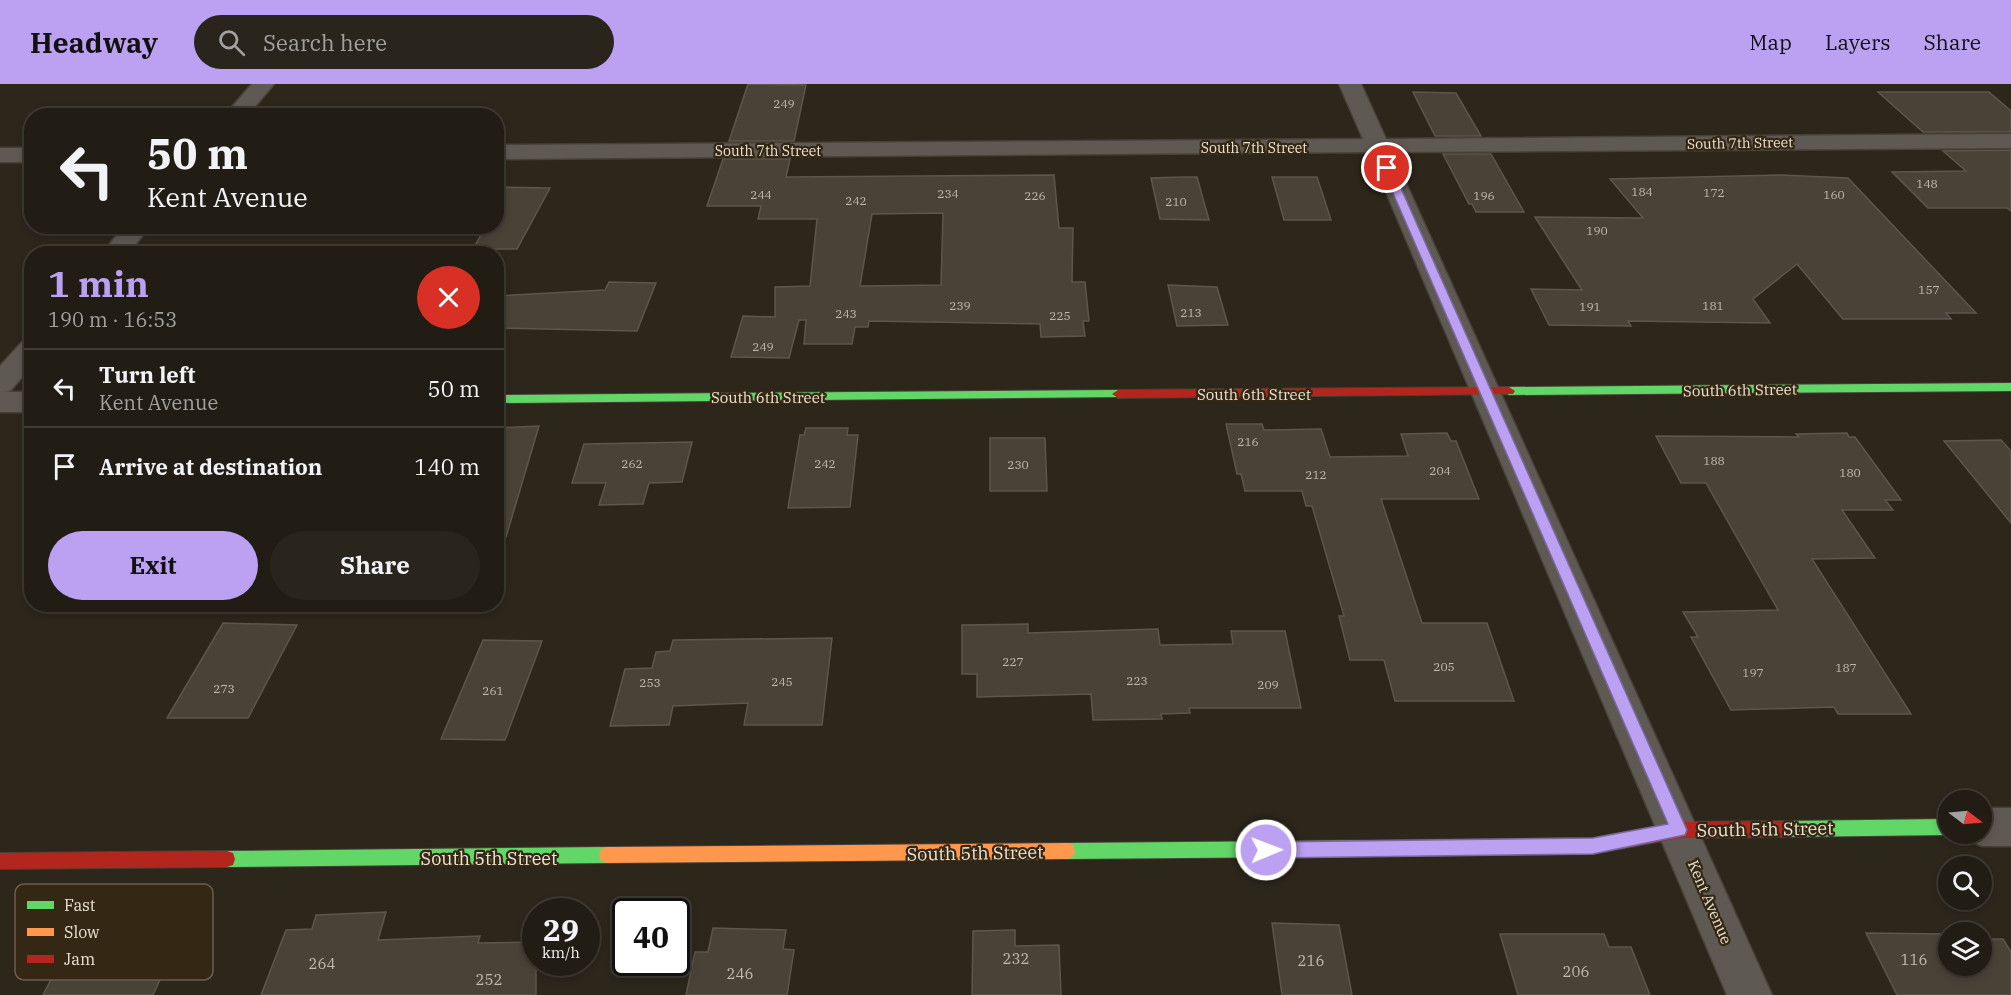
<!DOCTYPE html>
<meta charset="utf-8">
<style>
:root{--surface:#211c14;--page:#29251d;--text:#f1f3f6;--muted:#a2a1a0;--line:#3e3a34;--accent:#bca0f2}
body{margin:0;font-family:"IBM Plex Serif",serif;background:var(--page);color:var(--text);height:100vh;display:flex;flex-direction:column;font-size:22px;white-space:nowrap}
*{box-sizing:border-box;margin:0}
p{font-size:20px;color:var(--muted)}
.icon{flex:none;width:33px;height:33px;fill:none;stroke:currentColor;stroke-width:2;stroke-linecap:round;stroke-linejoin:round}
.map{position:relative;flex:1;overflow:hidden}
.sheet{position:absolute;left:24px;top:162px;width:480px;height:366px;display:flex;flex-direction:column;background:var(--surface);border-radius:24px;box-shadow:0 3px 9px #0003,0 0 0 2px var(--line)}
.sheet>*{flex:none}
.guide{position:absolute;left:24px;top:24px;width:480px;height:126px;border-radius:24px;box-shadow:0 3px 9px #0003,0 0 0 2px var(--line);background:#211c14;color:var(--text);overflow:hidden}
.needle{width:39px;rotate:106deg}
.controls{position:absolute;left:1938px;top:706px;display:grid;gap:12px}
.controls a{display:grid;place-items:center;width:54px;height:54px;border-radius:50%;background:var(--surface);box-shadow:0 3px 9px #0003,0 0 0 2px var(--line);font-size:30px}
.speed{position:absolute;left:522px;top:814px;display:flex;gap:12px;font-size:30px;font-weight:700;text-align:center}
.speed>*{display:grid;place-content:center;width:78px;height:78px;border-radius:50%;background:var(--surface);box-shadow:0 3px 9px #0003,0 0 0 2px var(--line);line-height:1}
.speed small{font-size:15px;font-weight:400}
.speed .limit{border:3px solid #111;border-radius:9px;background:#fff;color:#111}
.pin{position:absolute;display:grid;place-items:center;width:51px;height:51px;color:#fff;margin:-26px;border:3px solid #fff;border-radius:50%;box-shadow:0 2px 6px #0007}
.me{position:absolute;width:66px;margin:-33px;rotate:89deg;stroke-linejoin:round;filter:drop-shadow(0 0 4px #0008)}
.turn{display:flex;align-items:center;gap:21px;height:126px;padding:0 24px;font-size:27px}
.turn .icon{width:78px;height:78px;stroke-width:2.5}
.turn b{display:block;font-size:42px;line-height:51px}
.round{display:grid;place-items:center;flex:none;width:63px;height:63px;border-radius:32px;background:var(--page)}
.summary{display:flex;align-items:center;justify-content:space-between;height:102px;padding:0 24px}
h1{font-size:36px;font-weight:700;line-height:45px;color:var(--accent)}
.cta{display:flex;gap:12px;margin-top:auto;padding:12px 24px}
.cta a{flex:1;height:69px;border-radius:36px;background:var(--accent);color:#111;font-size:24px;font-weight:700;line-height:69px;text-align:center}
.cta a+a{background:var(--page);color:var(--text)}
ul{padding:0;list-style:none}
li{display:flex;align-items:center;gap:18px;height:78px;padding:0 24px;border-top:2px solid var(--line)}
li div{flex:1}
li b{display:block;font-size:22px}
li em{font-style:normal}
header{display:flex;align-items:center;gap:36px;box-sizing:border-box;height:84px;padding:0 30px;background:var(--accent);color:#111}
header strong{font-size:28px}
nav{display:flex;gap:33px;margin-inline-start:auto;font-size:21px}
.search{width:420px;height:54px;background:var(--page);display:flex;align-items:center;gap:15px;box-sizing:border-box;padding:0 21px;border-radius:33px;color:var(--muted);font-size:22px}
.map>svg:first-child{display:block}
.building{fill:#484237;stroke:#5c564d;stroke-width:1.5;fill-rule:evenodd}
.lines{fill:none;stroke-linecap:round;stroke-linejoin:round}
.street-casing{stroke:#474138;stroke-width:3}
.fast-casing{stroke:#474138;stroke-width:2}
.slow-casing{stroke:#474138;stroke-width:2}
.jam-casing{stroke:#474138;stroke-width:2}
.street{fill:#5e5952;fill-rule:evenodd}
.fast{fill:#63d668;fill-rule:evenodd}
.slow{fill:#ff974d;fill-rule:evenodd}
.jam{fill:#b3261e;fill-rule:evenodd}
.route{fill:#bca0f2;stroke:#7a689d;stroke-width:1.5}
.labels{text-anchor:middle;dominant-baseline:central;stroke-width:4.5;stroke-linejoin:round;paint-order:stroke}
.number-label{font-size:12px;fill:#c2baae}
.far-street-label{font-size:14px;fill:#ebe2d6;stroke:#342713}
.street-label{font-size:15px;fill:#ebe2d6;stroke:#342713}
.near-number-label{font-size:15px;fill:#c2baae}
.near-street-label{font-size:18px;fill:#ebe2d6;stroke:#342713}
.key{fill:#342713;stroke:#6b5f4e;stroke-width:1.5}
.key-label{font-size:16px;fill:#ebe2d6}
</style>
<header>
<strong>Headway</strong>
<div class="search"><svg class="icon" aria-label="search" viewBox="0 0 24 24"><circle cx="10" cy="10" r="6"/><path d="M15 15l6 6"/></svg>Search here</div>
<nav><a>Map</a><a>Layers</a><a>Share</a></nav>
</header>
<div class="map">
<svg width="2011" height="911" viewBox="0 0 2011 911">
<rect width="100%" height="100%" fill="#2c261b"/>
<path class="building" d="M 748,0 L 806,1 L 794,57 L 729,57 Z
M 1413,8 L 1456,9 L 1481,52 L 1435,52 Z
M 1878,8 L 1989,8 L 2011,27 L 2011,48 L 1923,48 Z
M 2011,66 L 2011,127 L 2007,124 L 1928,124 L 1892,88 L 1966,87 L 1943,67 Z
M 1443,70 L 1491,70 L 1524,128 L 1476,128 L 1472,120 L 1469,120 Z
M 723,75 L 790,75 L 786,93 L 1054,91 L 1059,144 L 1073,144 L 1072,198 L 1085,198 L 1089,237 L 1083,237 L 1085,252 L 1041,253 L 1040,240 L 869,237 L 868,243 L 855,243 L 852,260 L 804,260 L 806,236 L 799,236 L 789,274 L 731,273 L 743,232 L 775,233 L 775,203 L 810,202 L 817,135 L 758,135 L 761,122 L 707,122 ZM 943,129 L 941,201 L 860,202 L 872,130 Z
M 1781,91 L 1848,94 L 1976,229 L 1946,229 L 1951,235 L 1843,235 L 1797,180 L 1753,215 L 1770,239 L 1628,237 L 1631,242 L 1549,241 L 1531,205 L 1582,206 L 1535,133 L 1643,134 L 1610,95 Z
M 1183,93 L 1197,93 L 1209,136 L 1160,135 L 1151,94 Z
M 1272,93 L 1317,93 L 1331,136 L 1284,136 Z
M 496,103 L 550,104 L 517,165 L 473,165 L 486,142 L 496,142 Z
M 609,198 L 656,199 L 637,247 L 496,244 L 496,212 L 605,206 Z
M 1168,201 L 1217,203 L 1228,241 L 1177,242 Z
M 1226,340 L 1262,340 L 1264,346 L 1321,345 L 1330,373 L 1408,372 L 1401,350 L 1447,349 L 1451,357 L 1456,357 L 1479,415 L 1381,415 L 1422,539 L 1487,539 L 1514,617 L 1395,617 L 1384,576 L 1350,576 L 1339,532 L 1344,532 L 1312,422 L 1306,422 L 1302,407 L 1245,407 L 1241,390 L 1237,390 Z
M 539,342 L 506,453 L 496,451 L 496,344 Z
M 806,344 L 848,344 L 847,351 L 858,351 L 850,423 L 788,424 L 800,351 L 804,351 Z
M 1847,349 L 1849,353 L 1855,353 L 1901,416 L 1885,416 L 1893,426 L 1842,426 L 1875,474 L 1812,475 L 1911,630 L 1838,630 L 1834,623 L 1731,626 L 1691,553 L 1698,553 L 1683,528 L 1778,526 L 1706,399 L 1681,399 L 1656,352 L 1799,353 L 1796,350 Z
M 990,354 L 1045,354 L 1047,407 L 990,407 Z
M 2001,356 L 2011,367 L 2011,439 L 1944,357 Z
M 692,358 L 682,398 L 649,399 L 643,420 L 599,421 L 606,399 L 572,399 L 584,360 Z
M 223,539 L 297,541 L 248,634 L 167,634 Z
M 1028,540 L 1028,549 L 1158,545 L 1160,561 L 1233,560 L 1231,547 L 1285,547 L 1301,624 L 1189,624 L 1190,629 L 1161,630 L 1162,635 L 1093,636 L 1091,610 L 977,613 L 977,590 L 962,590 L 962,541 Z
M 832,554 L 822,641 L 744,641 L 748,619 L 673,622 L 669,641 L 610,642 L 625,585 L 652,584 L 656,568 L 670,567 L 673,556 Z
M 483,556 L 542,557 L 505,656 L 441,655 Z
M 386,828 L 378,856 L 480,852 L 478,859 L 536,858 L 536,911 L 261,911 L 286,846 L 312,845 L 316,831 Z
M 1272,839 L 1339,841 L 1352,911 L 1282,911 Z
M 713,844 L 786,846 L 783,865 L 794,866 L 787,911 L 686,911 L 695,868 L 708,868 Z
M 1015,846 L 1015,862 L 1059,861 L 1061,911 L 972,911 L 973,847 Z
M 1866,849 L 1948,850 L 1948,882 L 1982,882 L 1982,855 L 2003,855 L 2011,868 L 2011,911 L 1897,911 Z
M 1500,850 L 1604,850 L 1609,863 L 1631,863 L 1650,911 L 1518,911 Z
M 171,872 L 153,911 L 43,911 L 61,876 Z"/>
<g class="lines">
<defs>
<path id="street" d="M 252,0 L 274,0 L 247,32 L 224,32 Z
M 1339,0 L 1361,0 L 1386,55 L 2011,50 L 2011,64 L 1392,68 L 1772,911 L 1727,911 L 1369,68 L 496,75 L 496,61 L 1363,55 Z
M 0,64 L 32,64 L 32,78 L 0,78 Z
M 124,142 L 150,142 L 128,170 L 102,170 Z
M 32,255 L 32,282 L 10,307 L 5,308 L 32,308 L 32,328 L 0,328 L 0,282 L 22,258 Z
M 1982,724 L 2011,724 L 2011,762 L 1982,762 L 1968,756 L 1965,750 L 1982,750 Z"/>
<path id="fast" d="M 2011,299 L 2011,307 L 1509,311 L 1503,307 L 1509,303 Z
M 1118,306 L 1124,310 L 1122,313 L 496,319 L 496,311 Z
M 1948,735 L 1950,750 L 1948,751 L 1786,753 L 1780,750 L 1778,745 L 1780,740 L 1786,737 Z
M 1398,756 L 1404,758 L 1406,764 L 1404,770 L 1398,772 L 1067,775 L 1061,773 L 1059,767 L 1061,761 L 1067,759 Z
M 607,763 L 613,765 L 615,771 L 613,777 L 607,779 L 227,783 L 221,781 L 219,775 L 221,769 L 227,767 Z"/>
<path id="slow" d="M 1067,759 L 1073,761 L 1075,767 L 1073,773 L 1067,775 L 607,779 L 601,777 L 599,771 L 601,765 L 607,763 Z"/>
<path id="jam" d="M 1509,303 L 1515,307 L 1513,310 L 1118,314 L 1112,310 L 1118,306 Z
M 1786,737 L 1792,740 L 1794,745 L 1792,750 L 1786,753 L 1679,754 L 1593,770 L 1398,772 L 1392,770 L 1390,764 L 1392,758 L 1398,756 L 1593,754 L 1679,738 Z
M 227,767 L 233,769 L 235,775 L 233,781 L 227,783 L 0,785 L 0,769 Z"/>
</defs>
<use href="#street" class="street-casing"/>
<use href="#fast" class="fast-casing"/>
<use href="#slow" class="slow-casing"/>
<use href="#jam" class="jam-casing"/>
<use href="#street" class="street"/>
<use href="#fast" class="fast"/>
<use href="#slow" class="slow"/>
<use href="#jam" class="jam"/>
</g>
<path class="route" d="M 1383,82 L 1392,84 L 1687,746 L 1685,751 L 1593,770 L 1266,774 L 1260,771 L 1257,766 L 1260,760 L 1266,758 L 1593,754 L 1668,740 L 1382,84 Z"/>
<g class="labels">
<g class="number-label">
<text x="784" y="19">249</text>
<text x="1927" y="99">148</text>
<text x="1642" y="107">184</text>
<text x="1714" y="108">172</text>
<text x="948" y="109">234</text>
<text x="761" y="110">244</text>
<text x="1834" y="110">160</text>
<text x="1035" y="111">226</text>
<text x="1484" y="111">196</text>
<text x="856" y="116">242</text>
<text x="1176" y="117">210</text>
<text x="1597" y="146">190</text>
<text x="1929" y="205">157</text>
<text x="960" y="221">239</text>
<text x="1713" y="221">181</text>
<text x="1590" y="222">191</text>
<text x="1191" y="228">213</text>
<text x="846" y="229">243</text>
<text x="1060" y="231">225</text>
<text x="763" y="262">249</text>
<text x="1248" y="357">216</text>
<text x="1714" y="376">188</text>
<text x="632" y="379">262</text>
<text x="825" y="379">242</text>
<text x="1018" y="380">230</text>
<text x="1440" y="386">204</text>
<text x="1850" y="388">180</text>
<text x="1316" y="390">212</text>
<text x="1013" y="577">227</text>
<text x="1444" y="582">205</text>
<text x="1846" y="583">187</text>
<text x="1753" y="588">197</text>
<text x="1137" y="596">223</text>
<text x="782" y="597">245</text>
<text x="650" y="598">253</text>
<text x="1268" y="600">209</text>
<text x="224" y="604">273</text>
<text x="493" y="606">261</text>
</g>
<g class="far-street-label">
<text transform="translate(1740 59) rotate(-1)">South 7th Street</text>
<text x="1254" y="64">South 7th Street</text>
<text x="768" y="67">South 7th Street</text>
</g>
<g class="street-label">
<text transform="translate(1740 306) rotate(-1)">South 6th Street</text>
<text x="1254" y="310">South 6th Street</text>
<text x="768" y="313">South 6th Street</text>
<text transform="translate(1710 818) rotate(67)">Kent Avenue</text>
</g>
<g class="near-number-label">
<text x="1016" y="874">232</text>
<text x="1914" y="875">116</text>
<text x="1311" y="876">216</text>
<text x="322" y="879">264</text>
<text x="1576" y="887">206</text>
<text x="740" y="889">246</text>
<text x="489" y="895">252</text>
</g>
<g class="near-street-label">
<text transform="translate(1765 745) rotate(-1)">South 5th Street</text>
<text transform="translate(975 769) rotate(-1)">South 5th Street</text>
<text x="489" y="774">South 5th Street</text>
</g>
</g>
<rect x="15" y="800" width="198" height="96" rx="9" class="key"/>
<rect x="27" y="817" width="27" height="8" fill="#63d668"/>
<rect x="27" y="844" width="27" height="8" fill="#ff974d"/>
<rect x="27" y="871" width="27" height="8" fill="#b3261e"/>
<g class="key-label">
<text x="64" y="827">Fast</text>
<text x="64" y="854">Slow</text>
<text x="64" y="881">Jam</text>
</g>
</svg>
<div class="controls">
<a><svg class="needle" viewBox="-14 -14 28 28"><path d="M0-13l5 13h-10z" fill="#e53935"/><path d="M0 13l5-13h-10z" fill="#a2a1a0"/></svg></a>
<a><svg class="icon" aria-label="search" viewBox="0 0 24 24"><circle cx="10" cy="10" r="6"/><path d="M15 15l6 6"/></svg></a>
<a><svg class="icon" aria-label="layers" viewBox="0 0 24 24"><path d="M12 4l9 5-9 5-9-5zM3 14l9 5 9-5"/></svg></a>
</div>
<div class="speed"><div>29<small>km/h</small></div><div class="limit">40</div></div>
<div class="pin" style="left:1387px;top:84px;background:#d93025"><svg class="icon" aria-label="arrive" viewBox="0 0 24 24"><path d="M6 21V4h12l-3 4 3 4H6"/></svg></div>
<svg class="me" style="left:1266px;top:766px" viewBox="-20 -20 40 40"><circle r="17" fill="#bca0f2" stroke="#fff" stroke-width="3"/><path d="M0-11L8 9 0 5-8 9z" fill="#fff"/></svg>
<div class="guide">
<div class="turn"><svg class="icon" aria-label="left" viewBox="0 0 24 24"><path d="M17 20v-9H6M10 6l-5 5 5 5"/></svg><div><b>50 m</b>Kent Avenue</div></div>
</div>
<section class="sheet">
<div class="summary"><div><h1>1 min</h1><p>190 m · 16:53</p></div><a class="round" style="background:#d93025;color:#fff"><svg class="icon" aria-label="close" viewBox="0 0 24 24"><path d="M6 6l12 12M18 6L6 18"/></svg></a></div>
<ul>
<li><svg class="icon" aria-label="left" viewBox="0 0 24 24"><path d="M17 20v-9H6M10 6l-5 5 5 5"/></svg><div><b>Turn left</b><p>Kent Avenue</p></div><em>50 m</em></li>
<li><svg class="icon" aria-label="arrive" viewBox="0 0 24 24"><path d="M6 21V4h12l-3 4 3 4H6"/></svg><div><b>Arrive at destination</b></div><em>140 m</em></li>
</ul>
<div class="cta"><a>Exit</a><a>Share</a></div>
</section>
</div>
